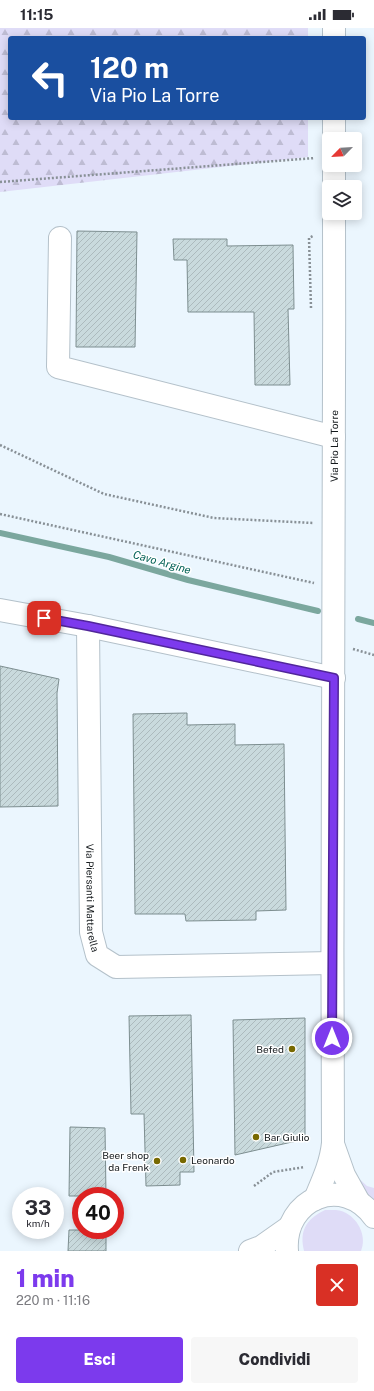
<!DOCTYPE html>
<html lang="it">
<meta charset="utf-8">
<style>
:root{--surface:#fff;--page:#f7f7f7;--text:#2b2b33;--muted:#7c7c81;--accent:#7c3aed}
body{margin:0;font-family:"Public Sans",sans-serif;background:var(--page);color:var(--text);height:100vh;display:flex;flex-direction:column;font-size:15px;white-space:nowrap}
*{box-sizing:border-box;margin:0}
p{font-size:13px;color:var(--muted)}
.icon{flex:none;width:22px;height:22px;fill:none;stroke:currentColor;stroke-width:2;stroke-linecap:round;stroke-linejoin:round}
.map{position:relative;height:1223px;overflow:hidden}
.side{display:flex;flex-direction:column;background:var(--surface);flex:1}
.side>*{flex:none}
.hud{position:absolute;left:8px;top:8px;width:358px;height:84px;border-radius:4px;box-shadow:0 2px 10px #0003;background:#1a4fa0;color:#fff;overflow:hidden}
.needle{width:26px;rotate:246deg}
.fabs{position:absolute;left:322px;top:104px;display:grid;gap:8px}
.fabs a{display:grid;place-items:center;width:40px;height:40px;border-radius:4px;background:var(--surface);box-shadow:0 2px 10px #0003;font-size:20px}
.speed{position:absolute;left:12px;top:1159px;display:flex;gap:8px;font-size:20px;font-weight:700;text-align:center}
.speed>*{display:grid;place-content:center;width:52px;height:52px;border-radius:50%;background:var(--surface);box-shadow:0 2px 10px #0003;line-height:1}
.speed small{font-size:10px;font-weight:400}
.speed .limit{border:6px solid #d22;background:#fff;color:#111}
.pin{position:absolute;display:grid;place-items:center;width:34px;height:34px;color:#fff;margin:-17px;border-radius:8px;box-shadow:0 2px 6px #0006}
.me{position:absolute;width:44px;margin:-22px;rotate:0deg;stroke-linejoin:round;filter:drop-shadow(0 0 3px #0008)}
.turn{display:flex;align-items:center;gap:14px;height:84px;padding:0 16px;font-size:18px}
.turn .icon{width:52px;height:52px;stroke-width:2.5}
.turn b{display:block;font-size:28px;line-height:34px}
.round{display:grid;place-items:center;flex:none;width:42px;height:42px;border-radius:4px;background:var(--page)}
.headline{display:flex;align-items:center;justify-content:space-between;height:68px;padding:0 16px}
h1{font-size:24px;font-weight:800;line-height:30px;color:var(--accent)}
.primary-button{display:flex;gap:8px;margin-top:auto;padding:8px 16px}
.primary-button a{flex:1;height:46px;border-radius:4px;background:var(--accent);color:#fff;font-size:16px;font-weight:800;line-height:46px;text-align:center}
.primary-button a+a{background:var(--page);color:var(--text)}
.status{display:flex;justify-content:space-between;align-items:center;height:28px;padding:0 20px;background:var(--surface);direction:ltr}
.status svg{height:11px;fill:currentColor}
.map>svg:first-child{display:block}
.grass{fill:#dfdcf7}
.forest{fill:url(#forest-firs)}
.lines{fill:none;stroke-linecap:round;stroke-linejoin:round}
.stream{stroke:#7ba79e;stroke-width:6}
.building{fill:url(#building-hatch);stroke:#7d8e90}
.minor-casing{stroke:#b4c1ca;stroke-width:24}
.path{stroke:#889096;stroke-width:2.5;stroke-dasharray:2 2;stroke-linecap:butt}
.minor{stroke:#fff;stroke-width:22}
.route-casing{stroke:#51269a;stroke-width:10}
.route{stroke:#7c3aed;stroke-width:7}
.poi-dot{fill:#786900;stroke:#fff;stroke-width:1.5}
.labels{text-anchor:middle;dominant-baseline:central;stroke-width:3;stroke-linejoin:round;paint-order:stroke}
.street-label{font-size:10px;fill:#14191c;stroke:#fff}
.poi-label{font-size:10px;fill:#14191c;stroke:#fff;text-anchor:end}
.water-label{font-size:11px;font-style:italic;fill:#036257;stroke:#fff}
</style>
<div class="status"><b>11:15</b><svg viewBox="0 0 49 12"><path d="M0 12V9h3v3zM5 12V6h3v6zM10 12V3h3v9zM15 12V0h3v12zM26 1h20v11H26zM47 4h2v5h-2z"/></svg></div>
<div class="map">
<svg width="374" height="1223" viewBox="0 0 374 1223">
<defs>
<pattern id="forest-firs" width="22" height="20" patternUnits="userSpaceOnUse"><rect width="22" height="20" fill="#dfdcf7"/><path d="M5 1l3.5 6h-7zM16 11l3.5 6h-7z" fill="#bebcd3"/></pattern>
<pattern id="building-hatch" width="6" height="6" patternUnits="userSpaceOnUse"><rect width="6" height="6" fill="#c9dadd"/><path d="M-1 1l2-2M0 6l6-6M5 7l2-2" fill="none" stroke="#acbabd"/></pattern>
</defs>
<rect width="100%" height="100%" fill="#ebf6fe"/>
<path class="grass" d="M 355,1147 L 367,1158 L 374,1160 L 374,1172 L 354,1155 Z
M 325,1182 C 332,1182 340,1181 346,1185 C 359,1192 367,1209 361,1223 L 304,1223 C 299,1203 306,1191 325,1182 Z"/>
<path class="forest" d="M 0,0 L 308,0 L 308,10 L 10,10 L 10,90 L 308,90 L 308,129 L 0,164 Z"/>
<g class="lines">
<path class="stream" d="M 0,505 L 109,529 L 188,552 L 318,583
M 358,591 L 374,595"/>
</g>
<path class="building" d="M 77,203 L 137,204 L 135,319 L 76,319 Z
M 173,211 L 227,211 L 227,218 L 293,217 L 294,281 L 288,281 L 290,357 L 255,357 L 254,284 L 188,284 L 187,232 L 174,232 Z
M 0,638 L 59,651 L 57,665 L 58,778 L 0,779 Z
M 187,685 L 187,697 L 235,696 L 235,717 L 284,716 L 286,882 L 256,883 L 256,892 L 186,893 L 185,886 L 135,886 L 133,686 Z
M 191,987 L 194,1144 L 180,1144 L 180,1157 L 146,1158 L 144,1086 L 131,1086 L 129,988 Z
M 305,990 L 305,1111 L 235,1127 L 233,992 Z
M 70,1099 L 105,1100 L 106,1168 L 69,1168 Z
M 69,1202 L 106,1202 L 106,1223 L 68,1223 Z"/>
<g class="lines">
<defs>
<g id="minor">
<path d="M 334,10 L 334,0"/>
<path d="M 334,111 L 334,90"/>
<path d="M 334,137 L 334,159"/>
<path d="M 60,210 L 58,339 L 334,409"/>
<path d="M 0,582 L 88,598 L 334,650"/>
<path id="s1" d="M 88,598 L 91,904 L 97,927 L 116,939 L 332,935"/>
<path d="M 333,1116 L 344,1147 L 359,1174"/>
<path id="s2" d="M 315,1171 C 323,1152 331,1135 333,1115 C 331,805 335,495 334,185"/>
<path d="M 250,1223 L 261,1219 L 288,1200"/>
<path d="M 287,1223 C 283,1170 343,1146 374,1189"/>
</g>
</defs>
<use href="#minor" class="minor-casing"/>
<path class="path" d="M 0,154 L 315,130
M 311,280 L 309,210 L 313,208
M 0,417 L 104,466 L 214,490 L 313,495
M 0,486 L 314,555
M 353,621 L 374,627
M 254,1158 L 273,1144 L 305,1139"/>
<use href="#minor" class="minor"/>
</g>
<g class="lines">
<defs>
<path id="route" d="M 44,590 L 88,598 L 334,650 L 332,1010"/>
</defs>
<use href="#route" class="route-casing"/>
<use href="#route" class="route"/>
</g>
<g class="poi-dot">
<circle cx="292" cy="1021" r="4"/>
<circle cx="256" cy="1109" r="4"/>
<circle cx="183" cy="1132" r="4"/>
<circle cx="157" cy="1133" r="4"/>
</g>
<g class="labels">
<g class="street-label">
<text stroke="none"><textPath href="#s2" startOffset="756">Via Pio La Torre</textPath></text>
<text stroke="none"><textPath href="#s1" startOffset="272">Via Piersanti Mattarella</textPath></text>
</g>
<g class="poi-label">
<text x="284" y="1021">Befed</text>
<text x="264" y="1109" text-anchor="start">Bar Giulio</text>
<text x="149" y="1127">Beer shop<tspan x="149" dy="12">da Frenk</tspan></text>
<text x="191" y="1132" text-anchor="start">Leonardo</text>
</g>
<g class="water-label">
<text transform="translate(162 534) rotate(16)">Cavo Argine</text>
</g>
</g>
</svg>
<div class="fabs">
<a><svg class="needle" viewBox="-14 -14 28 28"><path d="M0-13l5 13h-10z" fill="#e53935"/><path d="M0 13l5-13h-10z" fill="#7c7c81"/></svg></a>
<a><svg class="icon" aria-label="layers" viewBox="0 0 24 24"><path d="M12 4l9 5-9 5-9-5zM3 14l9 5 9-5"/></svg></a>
</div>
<div class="speed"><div>33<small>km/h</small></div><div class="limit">40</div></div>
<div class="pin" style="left:44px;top:590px;background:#d93025"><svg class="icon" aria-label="arrive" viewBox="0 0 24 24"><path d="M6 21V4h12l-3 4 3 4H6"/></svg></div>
<svg class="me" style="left:332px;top:1010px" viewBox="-20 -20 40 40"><circle r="17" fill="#7c3aed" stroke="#fff" stroke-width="3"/><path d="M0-11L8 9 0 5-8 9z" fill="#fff"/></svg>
<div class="hud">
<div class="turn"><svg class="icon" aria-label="left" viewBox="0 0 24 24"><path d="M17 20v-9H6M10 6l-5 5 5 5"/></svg><div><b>120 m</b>Via Pio La Torre</div></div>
</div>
</div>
<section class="side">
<div class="headline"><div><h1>1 min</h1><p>220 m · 11:16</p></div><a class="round" style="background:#d93025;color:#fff"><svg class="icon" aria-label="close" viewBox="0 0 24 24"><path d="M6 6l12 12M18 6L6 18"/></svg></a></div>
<div class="primary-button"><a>Esci</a><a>Condividi</a></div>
</section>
